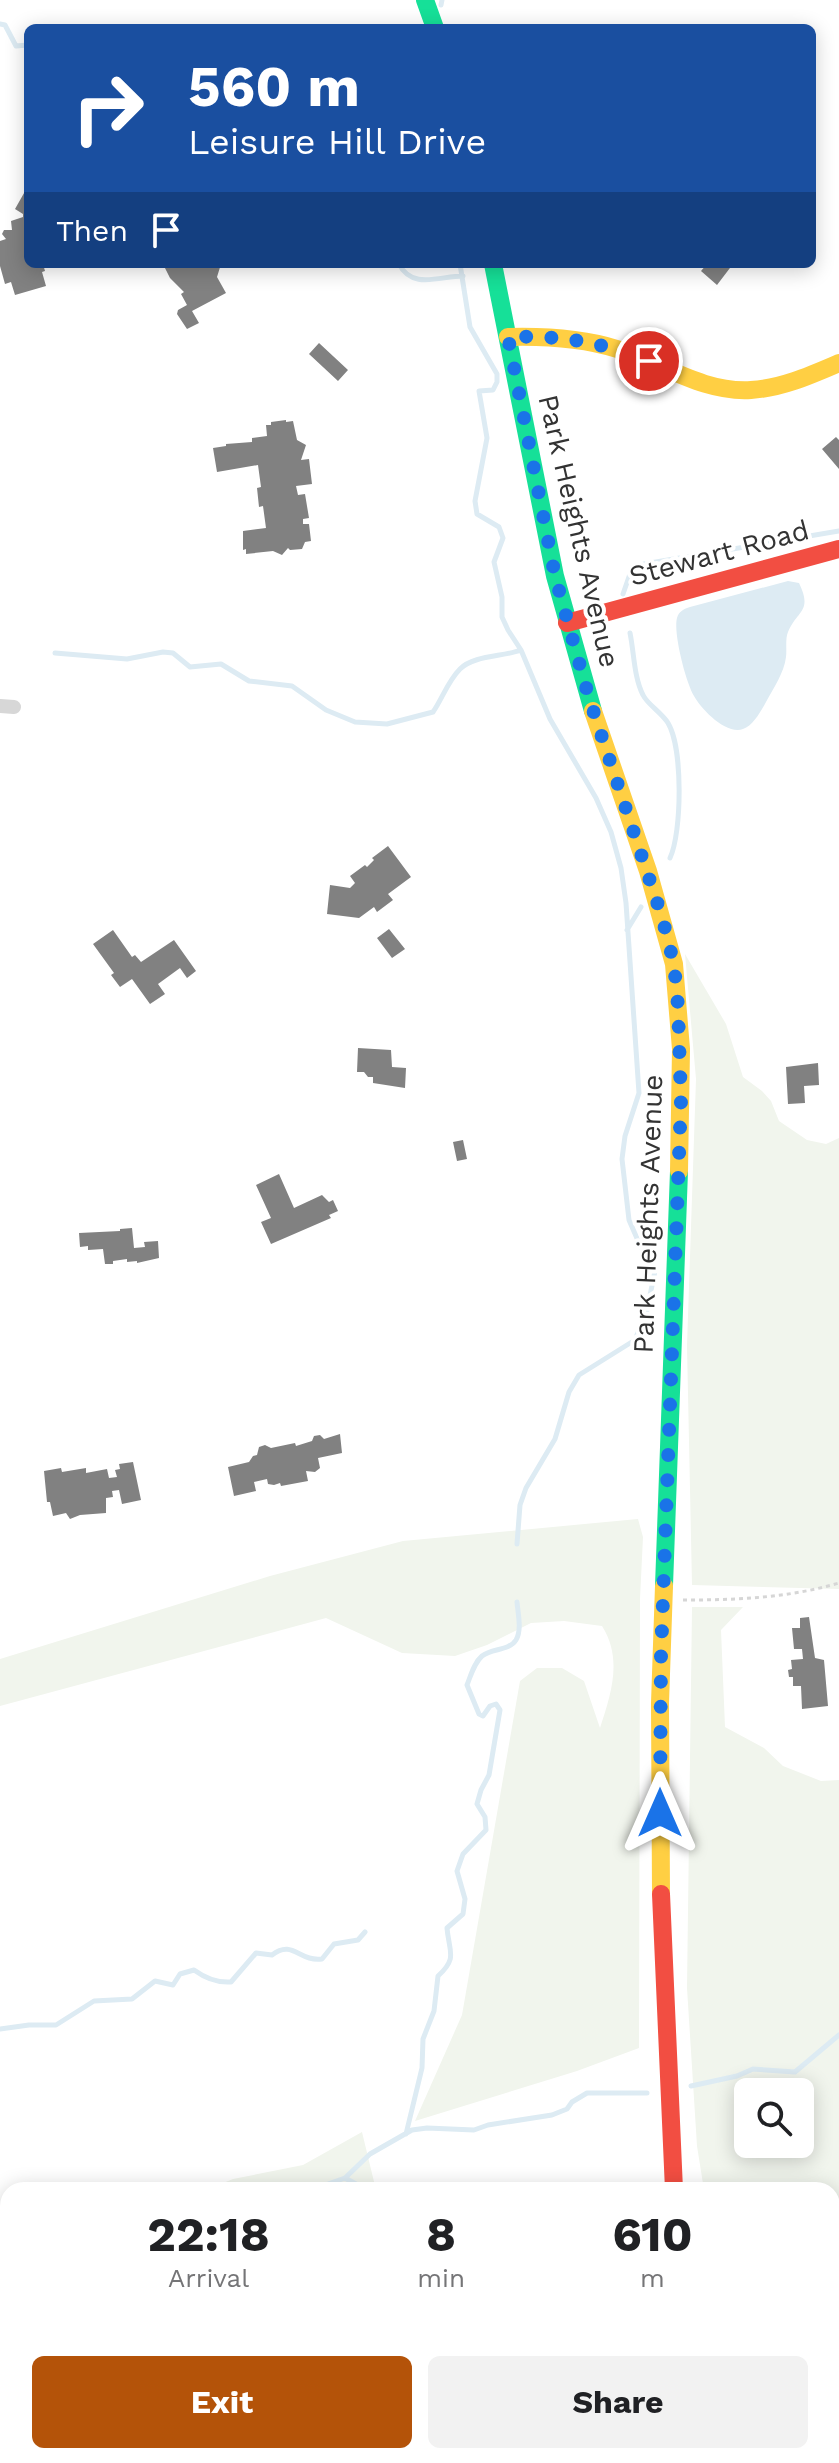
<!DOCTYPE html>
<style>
:root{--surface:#fff;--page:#f2f2f2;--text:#202124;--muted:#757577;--accent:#b45309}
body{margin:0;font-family:"Work Sans",sans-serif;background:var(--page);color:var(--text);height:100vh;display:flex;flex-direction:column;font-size:30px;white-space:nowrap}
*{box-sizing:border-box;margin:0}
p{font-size:26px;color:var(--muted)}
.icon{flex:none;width:44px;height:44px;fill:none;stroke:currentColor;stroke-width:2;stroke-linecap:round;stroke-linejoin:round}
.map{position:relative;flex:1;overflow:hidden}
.sheet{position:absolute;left:0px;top:2182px;width:840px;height:282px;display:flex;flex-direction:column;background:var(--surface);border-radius:24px 24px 0 0;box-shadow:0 4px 20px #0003}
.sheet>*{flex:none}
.guide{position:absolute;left:24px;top:24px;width:792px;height:244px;border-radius:12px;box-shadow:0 4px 20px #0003;background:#1a4fa0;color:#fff;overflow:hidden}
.fabs{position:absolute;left:734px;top:2078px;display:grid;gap:16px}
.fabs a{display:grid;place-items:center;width:80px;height:80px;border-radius:12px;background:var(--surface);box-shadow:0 4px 20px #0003;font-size:40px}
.pin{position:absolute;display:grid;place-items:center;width:68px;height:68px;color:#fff;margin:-34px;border:4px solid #fff;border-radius:50%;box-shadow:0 2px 8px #0007}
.me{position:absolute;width:88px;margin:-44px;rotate:0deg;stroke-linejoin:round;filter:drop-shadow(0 0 6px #0008)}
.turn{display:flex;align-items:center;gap:28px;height:168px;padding:0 32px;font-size:36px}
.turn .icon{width:104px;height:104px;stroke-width:2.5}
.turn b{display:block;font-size:56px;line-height:68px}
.then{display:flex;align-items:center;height:76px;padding:0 32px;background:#0003;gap:16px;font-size:30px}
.eta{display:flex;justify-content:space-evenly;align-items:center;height:136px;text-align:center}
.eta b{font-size:48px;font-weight:700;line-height:56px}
.button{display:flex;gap:16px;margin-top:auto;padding:16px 32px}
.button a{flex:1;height:92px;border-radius:12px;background:var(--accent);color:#fff;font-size:32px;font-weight:700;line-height:92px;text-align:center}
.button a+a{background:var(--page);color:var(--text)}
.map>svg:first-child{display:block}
.green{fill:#f1f5ed;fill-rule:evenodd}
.water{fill:#ddebf3}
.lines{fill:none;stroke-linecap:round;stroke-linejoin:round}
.stream{stroke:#ddebf3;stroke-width:5}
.building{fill:#818181}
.path{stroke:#d6d6d6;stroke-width:3;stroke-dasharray:4 4;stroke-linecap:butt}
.street{stroke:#d7d7d7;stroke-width:14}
.fast{stroke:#16e098;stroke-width:18}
.slow{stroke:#ffcf43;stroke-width:18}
.jam{stroke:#f24e42;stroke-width:18}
.route{stroke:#1a73e8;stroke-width:14;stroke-dasharray:0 25.2}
.labels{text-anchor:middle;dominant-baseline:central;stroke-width:8;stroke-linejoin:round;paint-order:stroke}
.street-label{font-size:28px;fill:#333;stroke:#fff}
</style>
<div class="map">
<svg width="839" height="2463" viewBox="0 0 839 2463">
<rect width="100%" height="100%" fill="#fff"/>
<path class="green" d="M 685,954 L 726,1024 L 743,1077 L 762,1091 L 771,1101 L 779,1121 L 807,1140 L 826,1144 L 839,1138 L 839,1589 L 692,1585 L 687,1346 L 696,1079 Z
M 638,1519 L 643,1537 L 640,1599 L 639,2048 L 577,2071 L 415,2121 L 462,2015 L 520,1681 L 537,1668 L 562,1668 L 584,1681 L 600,1728 C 611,1694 623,1659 602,1626 L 564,1621 L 531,1623 L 487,1645 L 455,1656 L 402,1653 L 326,1618 L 0,1706 L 0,1659 L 270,1576 L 403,1541 Z
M 692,1607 L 743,1607 L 721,1630 L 725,1727 L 764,1748 L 783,1766 L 821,1781 L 839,1780 L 839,2463 L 738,2463 L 736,2456 L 832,2456 L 832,2190 L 704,2190 L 697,2146 L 687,1988 ZM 748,2092 L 800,2092 L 800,2144 L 748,2144 Z
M 362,2132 L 376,2190 L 206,2190 L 233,2179 L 303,2165 Z"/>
<path class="water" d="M 788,581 L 799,583 C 813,612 797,610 788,632 C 785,639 787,649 786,657 C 784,673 774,687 766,702 C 761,711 753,726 743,729 C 726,735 701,709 694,696 C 686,683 673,633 677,618 C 679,611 684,609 690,607 Z"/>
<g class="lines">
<path class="stream" d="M 441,5 L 442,0
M 0,24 L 5,25 L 16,46 L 28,45
M 399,264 C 412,290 440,276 463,276
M 460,264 L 470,327 L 497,374 L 497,382 L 493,390 L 479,391 L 487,438 L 475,501 L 477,514 L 499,527 L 503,538 L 494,562 L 502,597 L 502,617 L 508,630 L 521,650 L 550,719 L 596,798 L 611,832 L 621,868 L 626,903 L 639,1093 L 625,1136 L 622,1159 L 629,1220 L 639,1243 L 655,1271 L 647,1310 L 635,1340 L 579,1375 L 569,1392 L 555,1439 L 526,1488 L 520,1505 L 517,1544
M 623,594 L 631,571 L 644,564 L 839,531
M 630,633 C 634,652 634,678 643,695 C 648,705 661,712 668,723 C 683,748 682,832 670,858
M 55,653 L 127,659 L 163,652 L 173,653 L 190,667 L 221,664 L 249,681 L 292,686 L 326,710 L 355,722 L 387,724 L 433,712 C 442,699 448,681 460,669 C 474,655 503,657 521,650
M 627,930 L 641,907
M 0,2029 L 29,2025 L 56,2025 L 94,2001 L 132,1999 L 155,1981 L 173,1985 L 180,1974 L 194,1970 C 205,1978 217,1983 231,1982 L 256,1953 L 272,1955 C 293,1939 299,1962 322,1959 L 334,1944 L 358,1940 L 365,1932
M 691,2086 L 737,2076 L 753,2069 L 795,2072 L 839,2035
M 406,2134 L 422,2068 L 423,2039 L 434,2011 L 438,1976 C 458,1958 449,1952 447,1928 L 463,1914 L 465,1899 L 457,1871 L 463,1854 L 486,1830 L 485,1817 L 477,1804 L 481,1790 L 489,1775 L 500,1710 L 496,1704 L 490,1706 L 483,1716 L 479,1714 L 467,1685 C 471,1675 474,1663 482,1656 C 492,1648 509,1651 516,1640 C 522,1630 518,1614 517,1602
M 345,2178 L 367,2190
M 311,2190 L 345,2178 L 370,2154 L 412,2130 L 427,2128 L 474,2130 L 488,2125 L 552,2115 L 567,2109 L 572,2102 L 587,2093 L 647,2093
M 0,2306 L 6,2297 L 8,2278
M 595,2456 L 596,2463"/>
</g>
<path class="building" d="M 28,186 L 28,264 L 43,264 L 45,271 L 42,272 L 46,286 L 15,295 L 11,282 L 5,284 L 0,266 L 0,241 L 6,239 L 2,234 L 4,230 L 12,230 L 11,221 L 23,217 L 23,214 L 15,209 Z
M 163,264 L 221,264 L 217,277 L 226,293 L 192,311 L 199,323 L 187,329 L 177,314 L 178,310 L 187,305 L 181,294 L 184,292 L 170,278 Z
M 707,264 L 733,264 L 717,285 L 701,271 Z
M 319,343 L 348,370 L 338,381 L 309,354 Z
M 286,420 L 286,422 L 293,421 L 297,440 L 306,445 L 301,460 L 309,459 L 312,484 L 296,486 L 298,495 L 305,494 L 309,518 L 303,519 L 303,524 L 309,524 L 311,541 L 305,542 L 302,549 L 290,550 L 288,548 L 282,555 L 273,551 L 246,554 L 246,549 L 243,550 L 243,531 L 266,528 L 263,506 L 259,507 L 257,488 L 261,487 L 258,465 L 217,472 L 213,448 L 226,446 L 226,444 L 252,442 L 252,438 L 267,436 L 266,425 L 271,425 L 271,422 Z
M 836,437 L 839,440 L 839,469 L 822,449 Z
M 388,846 L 411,877 L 388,894 L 393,900 L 377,912 L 374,907 L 359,918 L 327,914 L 330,885 L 350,888 L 355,883 L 350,876 L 365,865 L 367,867 L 374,860 L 372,858 Z
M 389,929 L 405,949 L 392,958 L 377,938 Z
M 113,930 L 132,957 L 135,955 L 141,962 L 174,940 L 196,971 L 187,978 L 180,968 L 158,984 L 165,994 L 150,1004 L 132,979 L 120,987 L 111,975 L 114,973 L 93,944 Z
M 358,1048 L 391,1050 L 392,1067 L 406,1068 L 405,1088 L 373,1083 L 373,1077 L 368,1077 L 364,1072 L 357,1072 Z
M 818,1063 L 819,1085 L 804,1086 L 805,1103 L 788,1104 L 786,1067 Z
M 463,1140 L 467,1159 L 457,1161 L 453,1142 Z
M 279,1174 L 294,1208 L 322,1195 L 329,1202 L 333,1200 L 338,1211 L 329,1215 L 331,1218 L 271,1244 L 261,1222 L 271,1218 L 256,1185 Z
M 132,1228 L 134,1248 L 145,1247 L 144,1242 L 158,1241 L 159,1258 L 137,1263 L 137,1261 L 127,1262 L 127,1259 L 113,1261 L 113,1264 L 105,1264 L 103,1249 L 88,1250 L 88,1246 L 80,1247 L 79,1233 L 120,1231 L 120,1229 Z
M 340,1434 L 342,1453 L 318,1458 L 320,1468 L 315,1472 L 306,1471 L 308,1481 L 281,1486 L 280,1483 L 274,1485 L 268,1484 L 267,1479 L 254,1482 L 256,1491 L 234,1496 L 228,1467 L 249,1462 L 253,1456 L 257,1455 L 259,1447 L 265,1445 L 271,1448 L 295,1443 L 296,1446 L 312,1441 L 314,1436 L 320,1435 L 324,1439 Z
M 133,1462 L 141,1500 L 122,1504 L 119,1490 L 112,1491 L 113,1497 L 106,1498 L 106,1513 L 80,1515 L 70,1519 L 66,1513 L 53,1516 L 50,1502 L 47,1502 L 44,1471 L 61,1468 L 62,1472 L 86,1468 L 86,1473 L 107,1469 L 109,1478 L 117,1477 L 115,1470 L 120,1469 L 119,1464 Z
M 809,1617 L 815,1658 L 824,1660 L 828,1706 L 802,1709 L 801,1686 L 793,1686 L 793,1677 L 789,1677 L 788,1670 L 792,1669 L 791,1660 L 803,1659 L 802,1649 L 794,1649 L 792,1628 L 800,1628 L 800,1618 Z"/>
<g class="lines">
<path class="path" d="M 683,1600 C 736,1600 788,1598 839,1583"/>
<path class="street" d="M 0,706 L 14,707"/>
<path class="fast" d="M 425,0 L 435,28
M 493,264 L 555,576 L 593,711
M 664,1586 L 679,1171
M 701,2456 L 702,2463"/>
<path class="slow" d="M 508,337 C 545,336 582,338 617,349 C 662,363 703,393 751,390 C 782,388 811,375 839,363
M 593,711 L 648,871 L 674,964 L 681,1049 L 679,1171
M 661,1894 L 660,1703 L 664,1586"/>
<path class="jam" d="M 567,623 L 839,549
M 661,1894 L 674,2190"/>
</g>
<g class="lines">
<path class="route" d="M 649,361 C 602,342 559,335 508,337 L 555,576 L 589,698 L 662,917 L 674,964 L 678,1006 L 681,1101 L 661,1656 L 660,1813"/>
</g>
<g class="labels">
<g class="street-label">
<text transform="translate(579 531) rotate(77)">Park Heights Avenue</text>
<text transform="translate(719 553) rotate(-15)">Stewart Road</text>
<text transform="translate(648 1214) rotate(-88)">Park Heights Avenue</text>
</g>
</g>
</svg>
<div class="fabs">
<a><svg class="icon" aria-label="search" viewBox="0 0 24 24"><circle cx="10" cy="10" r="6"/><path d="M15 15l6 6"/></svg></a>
</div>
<div class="pin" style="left:649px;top:361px;background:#d93025"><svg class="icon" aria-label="arrive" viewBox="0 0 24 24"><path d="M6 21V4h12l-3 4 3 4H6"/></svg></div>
<svg class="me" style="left:660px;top:1813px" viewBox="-20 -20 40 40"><path d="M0-17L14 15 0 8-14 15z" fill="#1a73e8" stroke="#fff" stroke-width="4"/></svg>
<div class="guide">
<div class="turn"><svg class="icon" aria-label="right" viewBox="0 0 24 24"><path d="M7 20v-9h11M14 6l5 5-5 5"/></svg><div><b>560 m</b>Leisure Hill Drive</div></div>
<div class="then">Then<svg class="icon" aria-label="arrive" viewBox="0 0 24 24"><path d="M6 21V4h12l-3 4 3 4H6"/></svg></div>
</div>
<section class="sheet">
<div class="eta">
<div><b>22:18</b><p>Arrival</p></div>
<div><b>8</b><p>min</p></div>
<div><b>610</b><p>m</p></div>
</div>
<div class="button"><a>Exit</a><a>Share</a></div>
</section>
</div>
